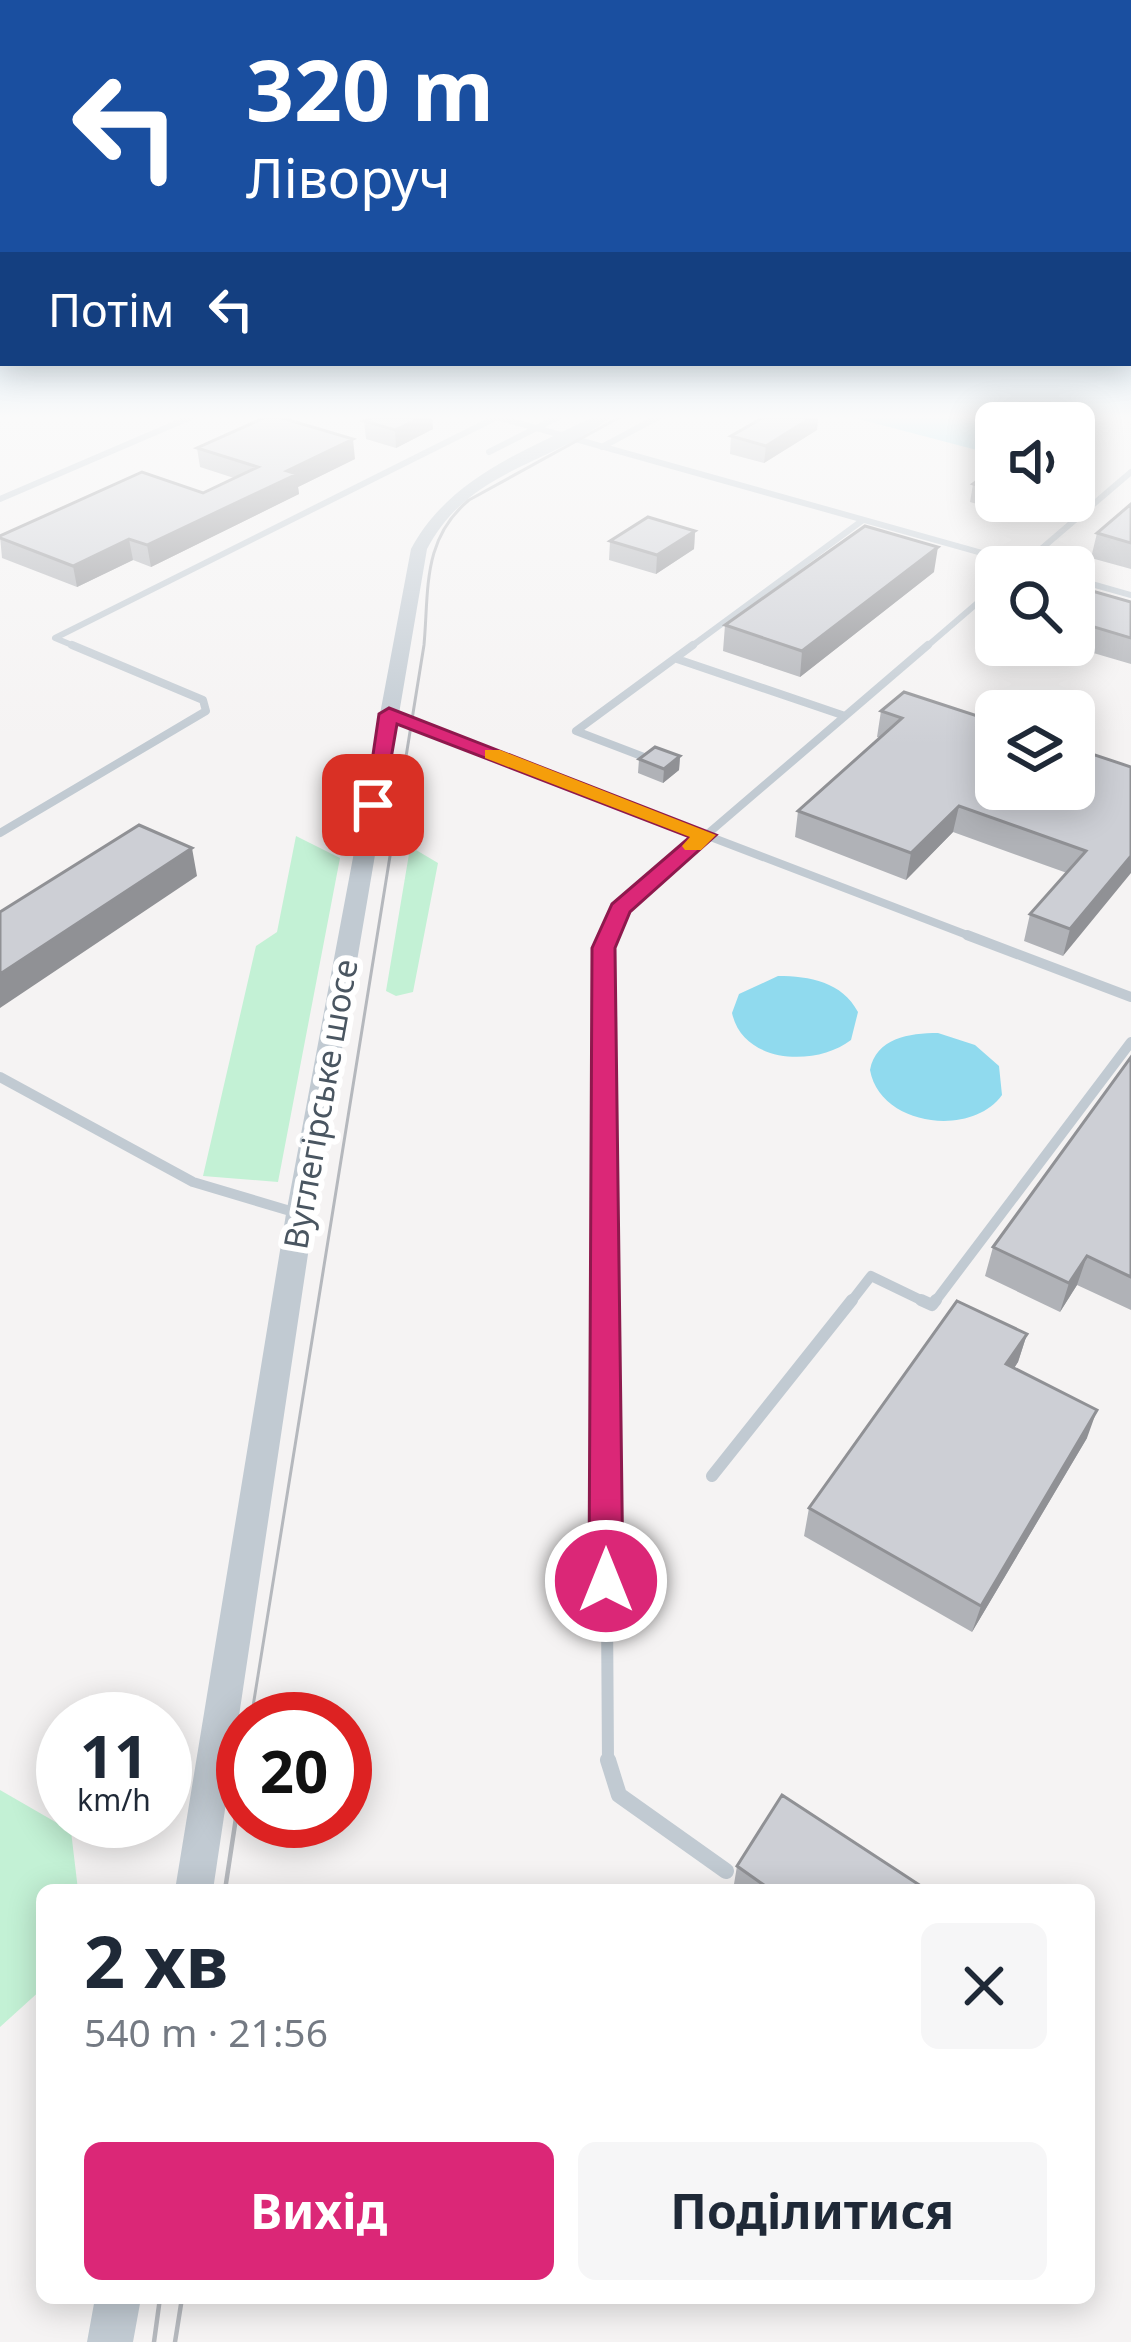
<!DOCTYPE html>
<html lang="uk">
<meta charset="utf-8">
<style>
:root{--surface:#fff;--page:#f6f6f7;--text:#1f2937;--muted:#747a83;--accent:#db2777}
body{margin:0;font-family:"Noto Sans",sans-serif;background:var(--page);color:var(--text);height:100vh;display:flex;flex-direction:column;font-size:45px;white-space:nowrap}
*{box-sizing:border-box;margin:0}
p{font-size:39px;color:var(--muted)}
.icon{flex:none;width:66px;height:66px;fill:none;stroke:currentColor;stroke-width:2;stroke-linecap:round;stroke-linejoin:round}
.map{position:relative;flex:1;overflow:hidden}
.sheet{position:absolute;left:36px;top:1884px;width:1059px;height:420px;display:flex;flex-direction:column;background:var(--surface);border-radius:18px;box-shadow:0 6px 30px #0003}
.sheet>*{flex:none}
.top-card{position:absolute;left:0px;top:0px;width:1131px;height:366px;box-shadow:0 6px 30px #0003;background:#1a4fa0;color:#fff;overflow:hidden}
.controls{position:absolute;left:975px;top:402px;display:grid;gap:24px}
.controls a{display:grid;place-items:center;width:120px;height:120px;border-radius:18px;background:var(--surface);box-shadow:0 6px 30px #0003;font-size:60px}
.speed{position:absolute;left:36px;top:1692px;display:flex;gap:24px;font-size:60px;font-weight:700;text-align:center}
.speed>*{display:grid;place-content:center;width:156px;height:156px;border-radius:50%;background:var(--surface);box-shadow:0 6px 30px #0003;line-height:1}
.speed small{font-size:30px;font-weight:400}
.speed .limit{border:18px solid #d22;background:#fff;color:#111}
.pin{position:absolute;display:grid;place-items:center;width:102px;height:102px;color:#fff;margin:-51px;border-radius:24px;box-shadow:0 6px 18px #0006}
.me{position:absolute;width:132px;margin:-66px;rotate:0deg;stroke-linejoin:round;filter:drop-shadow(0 0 9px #0008)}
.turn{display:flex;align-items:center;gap:42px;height:252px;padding:0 48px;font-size:54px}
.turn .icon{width:156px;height:156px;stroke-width:2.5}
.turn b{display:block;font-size:84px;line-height:102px}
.then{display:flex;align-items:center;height:114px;padding:0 48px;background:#0003;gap:24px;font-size:45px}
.round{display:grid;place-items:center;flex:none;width:126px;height:126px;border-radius:18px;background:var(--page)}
.head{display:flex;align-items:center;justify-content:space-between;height:204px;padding:0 48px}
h1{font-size:72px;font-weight:700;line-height:90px}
.button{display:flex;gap:24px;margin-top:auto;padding:24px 48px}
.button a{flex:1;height:138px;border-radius:18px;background:var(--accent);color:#fff;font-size:48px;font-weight:700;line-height:138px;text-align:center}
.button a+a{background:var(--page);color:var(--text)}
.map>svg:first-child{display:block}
.green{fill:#c3f1d5}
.water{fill:#90daee}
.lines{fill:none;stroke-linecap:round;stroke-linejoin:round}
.service-far4{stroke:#c1cad2;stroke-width:6}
.service-far3{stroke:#c1cad2;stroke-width:8}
.service-far2{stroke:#c1cad2;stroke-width:10}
.service-far1{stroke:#c1cad2;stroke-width:12}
.service{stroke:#c1cad2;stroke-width:16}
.tertiary{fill:#c1cad2;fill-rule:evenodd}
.tram-far1{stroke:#b5b8bd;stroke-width:3}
.tram{stroke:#b5b8bd;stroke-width:4.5}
.wall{fill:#b0b2b7}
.shaded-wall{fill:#909195}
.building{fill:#cdcfd5;stroke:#909195;stroke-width:3}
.route{fill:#db2777;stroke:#8e194d;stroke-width:3}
.slow{fill:#f59e0b}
.labels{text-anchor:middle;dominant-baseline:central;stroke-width:12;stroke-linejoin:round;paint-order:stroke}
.street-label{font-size:33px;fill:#4a5661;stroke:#fff}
</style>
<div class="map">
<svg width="1131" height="2342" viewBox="0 0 1131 2342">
<rect width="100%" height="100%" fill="#f5f3f3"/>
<path class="green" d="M 296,836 L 340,858 L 278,1182 L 203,1176 L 256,946 L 277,932 Z
M 416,850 L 438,863 L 413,992 L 396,996 L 386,991 L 409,854 Z
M 0,1790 L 71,1831 L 78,1890 L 42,1890 L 42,1989 L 0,2027 Z"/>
<path class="water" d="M 851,417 L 1067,417 L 1059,423 L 996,423 L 996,454 L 992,454 Z
M 778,976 C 810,976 842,982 858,1012 L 851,1040 C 816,1067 743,1064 732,1013 L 739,994 Z
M 938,1033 L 975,1045 L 999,1066 L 1002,1095 C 971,1138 880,1126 870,1070 C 876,1038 909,1033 938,1033 Z"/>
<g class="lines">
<path class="service-far4" d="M 602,447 L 658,417
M 489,452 L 558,417
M 0,499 L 191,417
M 1020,567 L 1131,472
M 1074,579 L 1131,595
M 79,648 L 55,638 L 497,417 L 1032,567
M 689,648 L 863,520
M 925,648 L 996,587"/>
<path class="service-far3" d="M 677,659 L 845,716
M 389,714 L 975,938
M 644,757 L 576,731 L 693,645
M 0,833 L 206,711 L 203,700 L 72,645
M 608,938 L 620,909 L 928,645"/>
<path class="service-far2" d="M 967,935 L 1131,997
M 0,1077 L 193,1182 L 297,1213
M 605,1303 L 603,948 L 609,935
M 850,1303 L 871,1276 L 927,1303
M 934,1303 L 1131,1042"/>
<path class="service-far1" d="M 605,1300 L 608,1763
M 921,1300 L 932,1305 L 936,1300
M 712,1476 L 852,1300"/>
<path class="service" d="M 608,1760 L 619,1795 L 726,1871"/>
<path class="tertiary" d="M 593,417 L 611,417 C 548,466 469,469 427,549 L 314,1214 L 213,1890 L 175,1890 L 286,1214 L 411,549 C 449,478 524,451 593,417 Z
M 95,2298 L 141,2298 L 133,2342 L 87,2342 Z"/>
<path class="tram-far1" d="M 251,1719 L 424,645 C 429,589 422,539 469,500 L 620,417"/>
<path class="tram" d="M 225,1890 L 243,1772
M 154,2342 L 160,2298
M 175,2342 L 182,2298"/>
</g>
<path class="wall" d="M 374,417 L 432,417 L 433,429 L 396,448 L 366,439 L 364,421 Z
M 764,417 L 818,417 L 817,430 L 764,463 L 730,454 L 731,436 Z
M 197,448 L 355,459 L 298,487 L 299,494 L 151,567 L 133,560 L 77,587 L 2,558 L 0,536 L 203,493 L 234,478 L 200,467 Z
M 996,467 L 996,501 L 1027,501 L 1011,514 L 970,502 L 973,484 Z
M 1131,504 L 1131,569 L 1091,558 L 1097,533 Z
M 695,531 L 694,549 L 656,574 L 609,560 L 610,541 Z
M 934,572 L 800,677 L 723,651 L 725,625 Z
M 1074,590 L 1131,602 L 1131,664 L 1066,645 L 1074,645 Z
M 881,711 L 1131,767 L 1063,956 L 1024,941 L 1030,914 L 1067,873 L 953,832 L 906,880 L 795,837 L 798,811 L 880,738 L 877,737 Z
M 680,756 L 679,770 L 663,783 L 638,773 L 639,759 Z
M 1131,1057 L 1131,1310 L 1077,1285 L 1060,1312 L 985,1276 L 993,1247 Z
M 1027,1334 L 1018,1362 L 1014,1368 L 1087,1438 L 972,1632 L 804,1536 L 809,1508 Z
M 737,1866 L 927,1890 L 733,1890 Z"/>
<path class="shaded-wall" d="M 422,417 L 432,417 L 433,429 L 396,448 L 395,430 Z
M 812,417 L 818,417 L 817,430 L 764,463 L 766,446 Z
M 353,439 L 355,459 L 298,487 L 299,494 L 151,567 L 147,545 L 287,471 Z
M 1013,501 L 1027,501 L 1011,514 Z
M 695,531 L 694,549 L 656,574 L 657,555 Z
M 129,539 L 133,560 L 77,587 L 73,566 Z
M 938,547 L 934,572 L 800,677 L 802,651 Z
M 680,756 L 679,770 L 663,783 L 664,769 Z
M 959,806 L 953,832 L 906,880 L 911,853 Z
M 192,848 L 197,876 L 0,1008 L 0,974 Z
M 1131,856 L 1131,873 L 1063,956 L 1070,929 Z
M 1087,1256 L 1077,1285 L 1060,1312 L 1069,1283 Z
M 1027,1334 L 1018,1362 L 998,1393 L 1006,1364 Z
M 1097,1410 L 1087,1438 L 972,1632 L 981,1606 Z"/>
<path class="building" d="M 266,417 L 279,417 L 353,439 L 287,471 L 297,474 L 147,545 L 129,539 L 73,566 L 0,538 L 0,536 L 142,472 L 203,493 L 258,467 L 197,448 Z
M 374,417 L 422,417 L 395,430 L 364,421 Z
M 764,417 L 812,417 L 766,446 L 731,436 Z
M 996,467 L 996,491 L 973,484 Z
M 1131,504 L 1131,543 L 1097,533 Z
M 648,517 L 695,531 L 657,555 L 610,541 Z
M 865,526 L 938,547 L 802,651 L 725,625 Z
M 1078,587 L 1131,602 L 1131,638 L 1074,621 L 1074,590 Z
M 904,692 L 996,722 L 996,789 L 1074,789 L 1074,748 L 1131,767 L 1131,856 L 1070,929 L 1030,914 L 1086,851 L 959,806 L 911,853 L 798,811 L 902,718 L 881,711 Z
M 655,747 L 680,756 L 664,769 L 639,759 Z
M 139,825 L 192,848 L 0,974 L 0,912 Z
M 1131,1057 L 1131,1277 L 1087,1256 L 1069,1283 L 993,1247 Z
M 957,1301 L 1027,1334 L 1006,1364 L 1097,1410 L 981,1606 L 809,1508 Z
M 782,1795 L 927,1890 L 771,1890 L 737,1866 Z"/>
<linearGradient id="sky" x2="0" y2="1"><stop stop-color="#85c3ea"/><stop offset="0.56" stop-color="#fafafa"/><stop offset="1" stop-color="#fafafa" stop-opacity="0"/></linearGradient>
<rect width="1131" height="745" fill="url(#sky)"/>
<path class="route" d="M 389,708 L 716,835 L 630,912 L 615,948 L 623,1581 L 618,1592 L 606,1596 L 594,1592 L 589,1581 L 592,948 L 612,904 L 690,837 L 397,724 L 383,805 L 365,809 L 379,714 Z"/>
<path class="slow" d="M 485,750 L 500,750 L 716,835 L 701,850 L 685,850 L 682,846 L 690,837 L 485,758 Z"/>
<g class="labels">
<g class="street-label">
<text transform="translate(320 1104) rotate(-80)">Вуглегірське шосе</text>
</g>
</g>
</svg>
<div class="controls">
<a><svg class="icon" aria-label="sound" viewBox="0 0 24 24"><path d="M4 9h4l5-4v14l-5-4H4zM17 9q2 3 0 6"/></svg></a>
<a><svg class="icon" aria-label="search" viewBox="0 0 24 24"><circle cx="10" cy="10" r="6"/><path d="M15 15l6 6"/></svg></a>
<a><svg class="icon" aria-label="layers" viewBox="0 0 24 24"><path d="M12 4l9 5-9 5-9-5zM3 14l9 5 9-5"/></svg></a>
</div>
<div class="speed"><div>11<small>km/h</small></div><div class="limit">20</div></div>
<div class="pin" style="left:373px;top:805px;background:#d93025"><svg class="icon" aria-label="arrive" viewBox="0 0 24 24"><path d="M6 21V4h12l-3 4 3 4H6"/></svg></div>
<svg class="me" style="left:606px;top:1581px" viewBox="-20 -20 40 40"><circle r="17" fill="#db2777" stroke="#fff" stroke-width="3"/><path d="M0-11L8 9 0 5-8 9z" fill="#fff"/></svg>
<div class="top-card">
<div class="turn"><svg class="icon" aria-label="left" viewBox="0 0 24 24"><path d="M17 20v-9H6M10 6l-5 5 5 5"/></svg><div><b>320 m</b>Ліворуч</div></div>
<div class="then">Потім<svg class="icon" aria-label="left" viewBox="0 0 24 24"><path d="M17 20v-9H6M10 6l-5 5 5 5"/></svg></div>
</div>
<section class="sheet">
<div class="head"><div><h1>2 хв</h1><p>540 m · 21:56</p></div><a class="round"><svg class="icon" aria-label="close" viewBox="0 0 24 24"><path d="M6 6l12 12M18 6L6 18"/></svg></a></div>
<div class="button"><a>Вихід</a><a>Поділитися</a></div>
</section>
</div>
